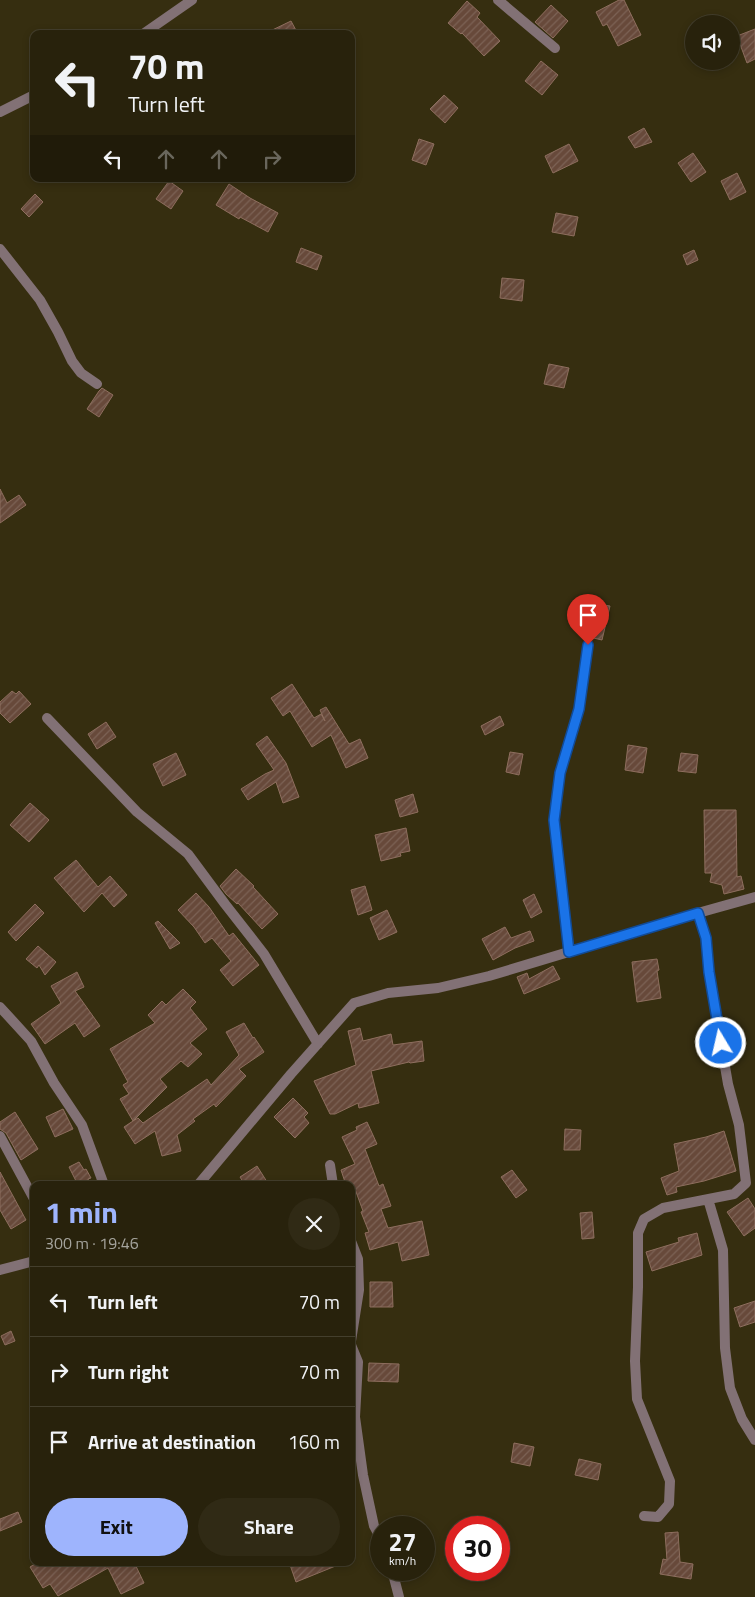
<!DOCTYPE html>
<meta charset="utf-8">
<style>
:root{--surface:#28220c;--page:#302a15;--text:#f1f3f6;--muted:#a5a49d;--line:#443f2d;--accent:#9eb4fd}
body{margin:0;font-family:"Titillium Web",sans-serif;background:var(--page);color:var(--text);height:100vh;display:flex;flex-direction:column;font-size:19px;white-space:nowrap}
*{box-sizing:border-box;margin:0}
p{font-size:16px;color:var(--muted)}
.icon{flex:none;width:28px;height:28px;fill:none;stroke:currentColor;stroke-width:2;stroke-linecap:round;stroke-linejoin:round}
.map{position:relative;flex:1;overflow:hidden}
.side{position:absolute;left:30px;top:1181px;width:325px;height:385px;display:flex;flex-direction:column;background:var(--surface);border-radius:10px;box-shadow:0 2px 8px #0003,0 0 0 1px var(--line)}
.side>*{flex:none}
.guide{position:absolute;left:30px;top:30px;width:325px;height:152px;border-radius:10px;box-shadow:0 2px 8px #0003,0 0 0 1px var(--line);background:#28220c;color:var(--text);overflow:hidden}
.tools{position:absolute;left:685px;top:15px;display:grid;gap:10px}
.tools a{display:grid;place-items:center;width:55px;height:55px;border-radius:50%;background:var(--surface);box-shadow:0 2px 8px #0003,0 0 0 1px var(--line);font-size:25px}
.speed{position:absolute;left:370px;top:1516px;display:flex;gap:10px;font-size:25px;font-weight:700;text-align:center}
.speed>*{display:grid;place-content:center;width:65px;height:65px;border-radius:50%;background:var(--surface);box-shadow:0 2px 8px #0003,0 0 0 1px var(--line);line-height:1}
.speed small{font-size:12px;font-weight:400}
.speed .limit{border:8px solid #d22;background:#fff;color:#111}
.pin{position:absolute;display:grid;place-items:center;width:42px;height:42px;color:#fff;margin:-51px -21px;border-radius:50% 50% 50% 0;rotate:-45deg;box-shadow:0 0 5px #0007}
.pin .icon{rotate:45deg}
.me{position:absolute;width:55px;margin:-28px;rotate:351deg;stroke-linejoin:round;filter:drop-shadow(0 0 4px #0008)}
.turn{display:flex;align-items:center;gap:18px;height:105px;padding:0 15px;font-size:22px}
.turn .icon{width:65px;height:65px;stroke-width:2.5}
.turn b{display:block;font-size:35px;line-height:42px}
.lanes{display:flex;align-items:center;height:48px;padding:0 15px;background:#0003;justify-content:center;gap:25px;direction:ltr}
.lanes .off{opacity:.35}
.round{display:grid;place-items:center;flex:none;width:52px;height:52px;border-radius:26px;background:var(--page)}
.summary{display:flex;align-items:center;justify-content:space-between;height:85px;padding:0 15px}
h1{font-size:30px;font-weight:700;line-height:38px;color:var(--accent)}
.primary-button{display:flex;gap:10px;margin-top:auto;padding:10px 15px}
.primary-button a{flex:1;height:58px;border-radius:30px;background:var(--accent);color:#111;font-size:20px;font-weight:700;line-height:58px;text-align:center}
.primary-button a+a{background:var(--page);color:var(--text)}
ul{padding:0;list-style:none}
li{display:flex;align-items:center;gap:15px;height:70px;padding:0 15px;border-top:1px solid var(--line)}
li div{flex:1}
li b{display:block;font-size:19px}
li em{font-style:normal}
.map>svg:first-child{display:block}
.building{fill:url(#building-hatch);stroke:#8e6e5e}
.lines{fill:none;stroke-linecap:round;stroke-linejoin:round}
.minor{stroke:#827175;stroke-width:10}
.route-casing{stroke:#114b97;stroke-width:12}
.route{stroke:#1a73e8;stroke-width:9}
</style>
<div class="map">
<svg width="755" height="1597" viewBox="0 0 755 1597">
<defs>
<pattern id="building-hatch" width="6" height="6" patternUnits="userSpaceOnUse" patternTransform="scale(1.25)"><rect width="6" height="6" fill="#67493a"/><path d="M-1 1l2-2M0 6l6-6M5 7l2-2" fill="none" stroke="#7c6255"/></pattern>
</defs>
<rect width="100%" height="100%" fill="#362e10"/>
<path class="building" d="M 619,0 L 624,0 L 641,35 L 618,46 L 607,24 L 603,26 L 596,12 Z
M 467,1 L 480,13 L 477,17 L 500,41 L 484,56 L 462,33 L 461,34 L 448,23 Z
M 551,5 L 568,21 L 553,38 L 535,22 Z
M 291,21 L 298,34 L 264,34 Z
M 755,29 L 755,59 L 747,63 L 737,36 Z
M 541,61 L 558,75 L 542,95 L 525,81 Z
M 444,95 L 458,108 L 445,123 L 430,109 Z
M 644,128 L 652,142 L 635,148 L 628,137 Z
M 419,139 L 434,144 L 426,165 L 412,160 Z
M 569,144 L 578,161 L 553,173 L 545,156 Z
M 693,153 L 706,172 L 691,182 L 678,163 Z
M 737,173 L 746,192 L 730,200 L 721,181 Z
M 169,181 L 183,191 L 171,209 L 156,199 Z
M 229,184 L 250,198 L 278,213 L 268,232 L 240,217 L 239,219 L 216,205 Z
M 35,194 L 43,202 L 29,217 L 21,209 Z
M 556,213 L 578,217 L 574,236 L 552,232 Z
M 301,248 L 322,256 L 317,270 L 296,262 Z
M 694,250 L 698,260 L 687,265 L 683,255 Z
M 502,278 L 524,280 L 522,301 L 500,298 Z
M 549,364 L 569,368 L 564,388 L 544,384 Z
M 102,388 L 113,395 L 99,417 L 87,409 L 99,391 Z
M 0,489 L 7,503 L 19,495 L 26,505 L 0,523 Z
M 593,603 L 610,606 L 602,640 L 585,636 Z
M 292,684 L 314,718 L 321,714 L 325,721 L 320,710 L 326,707 L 349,744 L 360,739 L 368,758 L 346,768 L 331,735 L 312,747 L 290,711 L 283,716 L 271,698 Z
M 12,691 L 16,694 L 19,691 L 31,704 L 10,723 L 0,713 L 0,702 Z
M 500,716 L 504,725 L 485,735 L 481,726 Z
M 106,722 L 116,737 L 97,749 L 88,734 Z
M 267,736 L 286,763 L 299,797 L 283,803 L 276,782 L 248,800 L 241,789 L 265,774 L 274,770 L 256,744 Z
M 628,745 L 647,748 L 643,773 L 625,770 Z
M 510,752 L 523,754 L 519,775 L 506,772 Z
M 176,753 L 186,775 L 163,786 L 153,764 Z
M 681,753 L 698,755 L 696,773 L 678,771 Z
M 413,794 L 418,812 L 400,817 L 395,800 Z
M 30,803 L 49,820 L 29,842 L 10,825 Z
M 704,810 L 736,810 L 737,877 L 741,876 L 744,889 L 724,894 L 722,885 L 710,882 L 712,873 L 705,873 Z
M 406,828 L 410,851 L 400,853 L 401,856 L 381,861 L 375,835 Z
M 76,860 L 98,887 L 110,876 L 127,895 L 114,907 L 102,893 L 84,912 L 54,878 Z
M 236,869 L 254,886 L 253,887 L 278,914 L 262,929 L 238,903 L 237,904 L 226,894 L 220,886 Z
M 365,886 L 372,910 L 358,915 L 351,890 Z
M 196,893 L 209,907 L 229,936 L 233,933 L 259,965 L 233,986 L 220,970 L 231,961 L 212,938 L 205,943 L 194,927 L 178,910 Z
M 534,894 L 542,912 L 531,918 L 523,900 Z
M 35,904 L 44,913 L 16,941 L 8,932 Z
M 387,910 L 397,932 L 379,940 L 370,918 Z
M 158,921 L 180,943 L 170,949 L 155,923 Z
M 505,927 L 511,938 L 530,931 L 534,941 L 515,948 L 493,960 L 482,939 Z
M 38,946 L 56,962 L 45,975 L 39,965 L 37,968 L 26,959 Z
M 657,959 L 659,970 L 657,971 L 661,998 L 637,1002 L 632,962 Z
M 553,966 L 560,979 L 524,994 L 517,977 L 527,973 L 529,979 Z
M 77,972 L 84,987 L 75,991 L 100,1026 L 84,1037 L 75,1023 L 45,1044 L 31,1024 L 61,1003 L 51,986 Z
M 183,989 L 196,1002 L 190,1008 L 207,1029 L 190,1043 L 202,1054 L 188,1067 L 181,1061 L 160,1079 L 167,1087 L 133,1121 L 138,1118 L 143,1123 L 207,1079 L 211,1085 L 239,1055 L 226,1032 L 244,1023 L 253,1038 L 254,1037 L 264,1052 L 239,1069 L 246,1076 L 216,1107 L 214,1104 L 193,1119 L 195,1121 L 177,1135 L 181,1151 L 162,1156 L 155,1131 L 135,1144 L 124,1127 L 133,1121 L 120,1099 L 129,1094 L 123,1085 L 128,1082 L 110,1049 L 155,1023 L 148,1015 L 162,1001 L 166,1005 Z
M 360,1028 L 363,1041 L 391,1034 L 393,1045 L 422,1041 L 424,1061 L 410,1063 L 409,1062 L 371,1071 L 379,1103 L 359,1108 L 358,1103 L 335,1114 L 330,1114 L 314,1081 L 356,1065 L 348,1031 Z
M 293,1098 L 308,1113 L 304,1117 L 309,1123 L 295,1138 L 274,1117 Z
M 63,1109 L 73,1129 L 55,1137 L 46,1117 Z
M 15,1112 L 38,1149 L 21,1160 L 6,1133 L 0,1129 L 0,1122 Z
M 367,1122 L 377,1144 L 365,1149 L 379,1186 L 383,1184 L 391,1206 L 381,1209 L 388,1228 L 422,1221 L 429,1255 L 402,1261 L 398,1242 L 370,1250 L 365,1233 L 369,1232 L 361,1212 L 363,1211 L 355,1189 L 351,1191 L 351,1185 L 346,1185 L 341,1170 L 355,1164 L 342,1137 L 357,1130 L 356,1127 Z
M 565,1129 L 581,1130 L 580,1150 L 564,1150 Z
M 724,1131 L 736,1171 L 704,1181 L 676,1187 L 677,1192 L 667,1195 L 661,1178 L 679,1171 L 674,1144 L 706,1137 Z
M 79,1162 L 84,1170 L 86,1169 L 91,1178 L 88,1179 L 91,1185 L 78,1185 L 69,1167 Z
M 257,1166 L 269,1185 L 245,1185 L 240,1177 Z
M 512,1170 L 527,1190 L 516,1198 L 501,1177 Z
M 0,1172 L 26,1220 L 11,1229 L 0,1210 Z
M 748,1198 L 755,1209 L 755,1228 L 744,1236 L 727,1212 Z
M 592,1212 L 594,1238 L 582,1239 L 580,1213 Z
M 697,1233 L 702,1255 L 652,1271 L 646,1252 L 679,1242 L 678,1238 Z
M 370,1282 L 392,1282 L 393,1307 L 370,1307 Z
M 755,1301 L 755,1322 L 740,1327 L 734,1308 Z
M 11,1331 L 15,1341 L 5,1345 L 1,1336 Z
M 369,1363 L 399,1364 L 398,1382 L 368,1381 Z
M 514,1443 L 534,1447 L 530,1466 L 511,1462 Z
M 579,1459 L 601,1464 L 598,1480 L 575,1475 Z
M 18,1512 L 22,1522 L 0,1531 L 0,1519 Z
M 678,1532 L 680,1562 L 693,1564 L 691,1579 L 660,1574 L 663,1559 L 667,1560 L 665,1533 Z
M 38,1562 L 134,1562 L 144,1583 L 121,1594 L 108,1568 L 58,1596 L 50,1584 L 43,1588 L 30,1567 Z
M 289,1562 L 342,1562 L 343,1563 L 296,1582 Z"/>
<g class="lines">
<path class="minor" d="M 498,0 L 555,48
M 143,34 L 192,0
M 0,112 L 34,95
M 0,249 L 40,300 L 58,332 L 72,361 L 81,373 L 97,384
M 47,718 L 137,812 L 188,854 L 225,904 L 264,954 L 318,1044
M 569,952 L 554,820 L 560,773 L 579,709 L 588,645
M 0,1007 L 31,1041 L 54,1083 L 82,1125 L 104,1185
M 0,1136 L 34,1199
M 330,1165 L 333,1185
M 198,1185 L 291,1074 L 354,1003 L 388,993 L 438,988 L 489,976 L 698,913 L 755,897
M 708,1199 L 723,1250 L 725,1348 L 730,1388 L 742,1419 L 755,1440
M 351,1241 L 358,1259 L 359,1290 L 351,1341
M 0,1270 L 34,1261
M 351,1345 L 358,1362 L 355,1417 L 363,1475 L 374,1526 L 381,1539
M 644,1516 L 658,1517 L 669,1504 L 670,1481 L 637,1399 L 635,1361 L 638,1287 L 638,1233 L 644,1219 L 663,1208 L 734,1194 L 746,1183 L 739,1125 L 728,1084 L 721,1043 L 709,972 L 706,938 L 698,913
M 392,1570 L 399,1597"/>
</g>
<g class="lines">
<defs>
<path id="route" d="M 588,645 L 579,709 L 560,773 L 554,820 L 569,952 L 698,913 L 706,938 L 709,972 L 721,1043"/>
</defs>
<use href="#route" class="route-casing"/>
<use href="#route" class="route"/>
</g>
</svg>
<div class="tools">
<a><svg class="icon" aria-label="sound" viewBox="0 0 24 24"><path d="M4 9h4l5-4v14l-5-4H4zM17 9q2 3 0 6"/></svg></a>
</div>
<div class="speed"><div>27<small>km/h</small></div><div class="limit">30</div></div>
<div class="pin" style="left:588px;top:645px;background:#d93025"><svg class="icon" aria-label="arrive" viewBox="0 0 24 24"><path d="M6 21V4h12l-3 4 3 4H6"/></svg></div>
<svg class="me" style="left:721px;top:1043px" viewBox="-20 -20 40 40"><circle r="17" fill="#1a73e8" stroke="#fff" stroke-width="3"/><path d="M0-11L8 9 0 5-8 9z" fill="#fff"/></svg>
<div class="guide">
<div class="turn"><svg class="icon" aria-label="left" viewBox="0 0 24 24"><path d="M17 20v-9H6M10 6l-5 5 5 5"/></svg><div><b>70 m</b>Turn left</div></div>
<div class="lanes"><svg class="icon" aria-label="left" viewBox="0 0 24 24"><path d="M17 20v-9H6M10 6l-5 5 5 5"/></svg><svg class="icon off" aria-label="ahead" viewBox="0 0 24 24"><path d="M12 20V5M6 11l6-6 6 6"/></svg><svg class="icon off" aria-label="ahead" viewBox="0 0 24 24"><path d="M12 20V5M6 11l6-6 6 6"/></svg><svg class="icon off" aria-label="right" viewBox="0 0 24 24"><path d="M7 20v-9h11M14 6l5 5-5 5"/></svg></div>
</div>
<section class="side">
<div class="summary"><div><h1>1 min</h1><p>300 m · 19:46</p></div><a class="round"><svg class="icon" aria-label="close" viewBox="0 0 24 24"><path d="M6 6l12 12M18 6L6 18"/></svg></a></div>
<ul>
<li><svg class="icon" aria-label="left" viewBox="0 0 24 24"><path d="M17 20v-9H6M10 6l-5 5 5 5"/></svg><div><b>Turn left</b></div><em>70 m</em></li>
<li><svg class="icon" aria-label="right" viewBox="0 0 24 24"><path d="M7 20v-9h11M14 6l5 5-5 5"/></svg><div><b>Turn right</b></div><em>70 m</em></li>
<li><svg class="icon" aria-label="arrive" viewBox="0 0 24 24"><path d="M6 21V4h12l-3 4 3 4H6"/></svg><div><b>Arrive at destination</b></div><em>160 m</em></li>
</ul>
<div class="primary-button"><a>Exit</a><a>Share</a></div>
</section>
</div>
